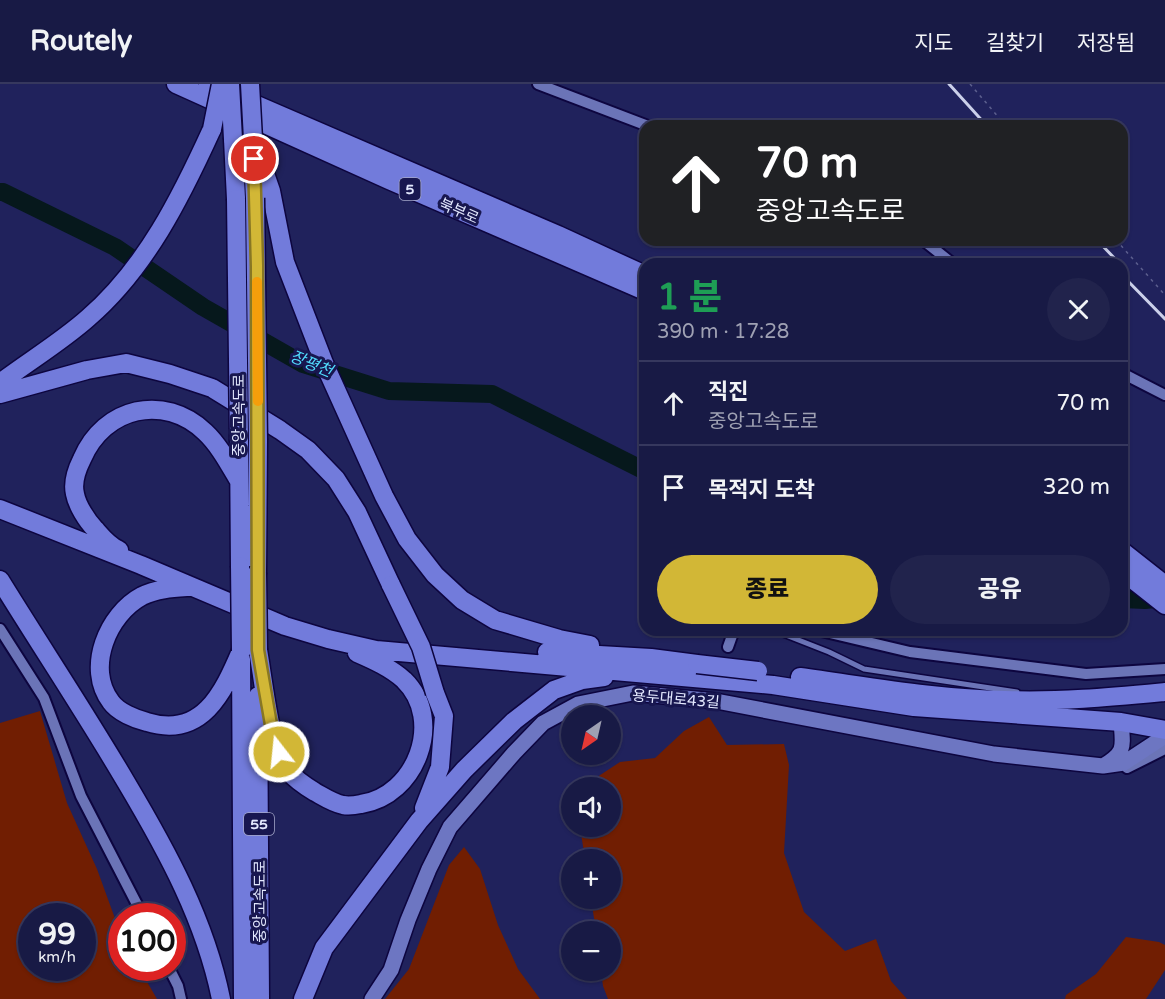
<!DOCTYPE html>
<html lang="ko">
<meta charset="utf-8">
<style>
:root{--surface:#181a45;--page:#21234c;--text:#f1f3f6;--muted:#9fa1b3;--line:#36385e;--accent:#d2b736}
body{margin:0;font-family:"Varela Round","Noto Sans KR",sans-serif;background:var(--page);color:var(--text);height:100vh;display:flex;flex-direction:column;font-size:22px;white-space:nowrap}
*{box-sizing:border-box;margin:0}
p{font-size:20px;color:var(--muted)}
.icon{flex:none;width:33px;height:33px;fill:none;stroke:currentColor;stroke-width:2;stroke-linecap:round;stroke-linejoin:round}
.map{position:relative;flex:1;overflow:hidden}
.drawer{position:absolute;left:639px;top:174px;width:489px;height:378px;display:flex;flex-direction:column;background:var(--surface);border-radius:18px;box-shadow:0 2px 4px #0004,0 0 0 2px var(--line)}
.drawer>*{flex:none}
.top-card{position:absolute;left:639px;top:36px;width:489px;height:126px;border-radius:18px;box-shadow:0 2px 4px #0004,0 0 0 2px var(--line);background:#202124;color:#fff;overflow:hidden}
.needle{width:39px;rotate:214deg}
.tools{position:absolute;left:561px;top:621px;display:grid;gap:12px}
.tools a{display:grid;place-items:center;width:60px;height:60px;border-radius:50%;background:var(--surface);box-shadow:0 2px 4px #0004,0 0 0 2px var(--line);font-size:30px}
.speed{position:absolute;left:18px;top:819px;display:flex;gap:12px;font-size:30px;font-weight:700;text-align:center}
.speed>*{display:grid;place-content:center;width:78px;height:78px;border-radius:50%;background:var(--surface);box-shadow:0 2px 4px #0004,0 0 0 2px var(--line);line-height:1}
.speed small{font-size:15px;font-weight:400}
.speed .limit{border:9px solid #d22;background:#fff;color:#111}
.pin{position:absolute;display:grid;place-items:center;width:51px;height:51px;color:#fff;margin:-26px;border:3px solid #fff;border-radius:50%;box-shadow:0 2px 6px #0007}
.me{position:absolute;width:66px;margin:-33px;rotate:344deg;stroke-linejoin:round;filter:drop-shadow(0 0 4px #0008)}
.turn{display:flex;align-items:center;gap:21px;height:126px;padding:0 18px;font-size:27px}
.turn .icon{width:78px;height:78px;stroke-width:2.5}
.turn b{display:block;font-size:42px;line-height:51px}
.round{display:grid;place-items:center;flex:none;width:63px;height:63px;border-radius:32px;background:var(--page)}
.head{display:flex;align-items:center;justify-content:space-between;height:102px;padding:0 18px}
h1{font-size:36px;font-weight:800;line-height:45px;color:#1e9e55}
.cta{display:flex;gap:12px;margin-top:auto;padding:12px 18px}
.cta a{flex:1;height:69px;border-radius:36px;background:var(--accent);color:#111;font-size:24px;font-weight:800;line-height:69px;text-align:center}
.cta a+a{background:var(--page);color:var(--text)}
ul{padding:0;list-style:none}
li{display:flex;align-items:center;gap:18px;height:84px;padding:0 18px;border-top:2px solid var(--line)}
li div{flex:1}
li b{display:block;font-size:22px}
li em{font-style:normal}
header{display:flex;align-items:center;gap:36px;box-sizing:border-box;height:84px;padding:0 30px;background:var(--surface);border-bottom:2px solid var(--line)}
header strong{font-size:28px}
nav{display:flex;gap:33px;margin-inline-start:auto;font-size:21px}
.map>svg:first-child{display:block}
.green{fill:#711e02;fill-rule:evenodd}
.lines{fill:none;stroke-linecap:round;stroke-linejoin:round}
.river{stroke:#06181c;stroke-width:18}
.lane-casing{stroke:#0d053f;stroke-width:8}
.street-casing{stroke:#0d053f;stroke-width:14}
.secondary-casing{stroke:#0d053f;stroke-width:18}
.highway-casing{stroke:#0d053f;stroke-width:21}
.path{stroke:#5c5f8e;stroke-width:1.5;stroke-dasharray:3 4.5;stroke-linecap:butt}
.lane{stroke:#6b74b7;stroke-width:5}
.street{stroke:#6b74b7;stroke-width:10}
.secondary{stroke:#6d76c2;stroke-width:15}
.highway{stroke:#727bdb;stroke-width:18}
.rail{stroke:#cbd0ea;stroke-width:3}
.highway-bridge-casing{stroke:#0d053f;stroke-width:21;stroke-linecap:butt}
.highway-bridge{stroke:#727bdb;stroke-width:18}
.route-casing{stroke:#887723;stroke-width:15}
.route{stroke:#d2b736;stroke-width:10}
.slow{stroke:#f59e0b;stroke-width:10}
.labels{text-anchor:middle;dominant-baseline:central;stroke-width:6;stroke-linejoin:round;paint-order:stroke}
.shield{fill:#181750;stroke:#a6a9ca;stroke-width:1.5}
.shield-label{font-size:14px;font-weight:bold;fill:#e3e8fe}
.street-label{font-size:15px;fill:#e3e8fe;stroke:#181750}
.water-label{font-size:16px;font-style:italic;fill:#52deff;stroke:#181750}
</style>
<header>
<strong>Routely</strong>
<nav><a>지도</a><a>길찾기</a><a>저장됨</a></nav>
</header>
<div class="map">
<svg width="1165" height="915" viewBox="0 0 1165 915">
<rect width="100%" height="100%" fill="#20225c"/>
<path class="green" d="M 40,627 L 67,719 L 97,785 L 121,851 L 122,884 L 139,884 L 157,915 L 0,915 L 0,639 ZM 32,832 L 82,832 L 82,884 L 32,884 Z
M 709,633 L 727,661 L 784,660 L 789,681 L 784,769 L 804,828 L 845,867 L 876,855 L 891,897 L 907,915 L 608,915 L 603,902 L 601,887 L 610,886 L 610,848 L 596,847 L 591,815 L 610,814 L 610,776 L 585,775 L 580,743 L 610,742 L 610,704 L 582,703 L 620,678 L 655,674 L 684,647 Z
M 464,763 L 480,785 L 498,841 L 518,885 L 540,915 L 385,915 L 409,885 L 449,781 Z
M 1126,853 L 1159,858 L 1165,861 L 1165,886 L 1146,915 L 1065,915 L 1066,911 L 1096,890 Z"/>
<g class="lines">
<path class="river" d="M 0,108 L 3,108 L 115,163 L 203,223 L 303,280 L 389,307 L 492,310 L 645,387
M 1122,515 L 1145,516 L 1165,514"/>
<defs>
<path id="lane" d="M 773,546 L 829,568 L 864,585 L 1017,608"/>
<path id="street" d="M 538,0 L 648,42
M 923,156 L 953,180
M 1122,289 L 1165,311
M 0,545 L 44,614 L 81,712 L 143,832
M 817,546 L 910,568 L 1086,590 L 1165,585
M 728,563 L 734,546
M 1127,684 L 1165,665
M 169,884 L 178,902 L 181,915"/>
<path id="secondary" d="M 1103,682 C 1126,668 1123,663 1121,638
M 372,915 L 391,886 L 408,836 L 429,785 L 450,743 L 514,669 L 543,639 L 578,620 L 633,609 L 716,617 L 994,670 L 1103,682 L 1124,679 L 1165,652"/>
<path id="highway" d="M 176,0 L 389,96 L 645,207
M 208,0 L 558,151 L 645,191
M 233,55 L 236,115
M 253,55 L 271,107 L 285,178 L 324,279 L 384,412 L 407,455 L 435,491 L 462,516 L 495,536 L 559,555 L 590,561
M 253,74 L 255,114
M 0,299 C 29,277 61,258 88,234 C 146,184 181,113 212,45
M 0,310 L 87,286 L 126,279 L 170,290 L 212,304 L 280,346 L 308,366 L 336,395 L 357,428 L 391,501
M 239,357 L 240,482
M 0,425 L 141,481 L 285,542 L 328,555 L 376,566 L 773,601 L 914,623 L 1121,638 L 1165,646
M 119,466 C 109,462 102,453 95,445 C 87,437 77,421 75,410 C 72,398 77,385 82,375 C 104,323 164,309 205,348 C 219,361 229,380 239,397
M 1122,467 L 1165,501
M 1122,487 L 1165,521
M 257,489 L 258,356
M 0,496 C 42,564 86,630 126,698 C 167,767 205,836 221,915
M 187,503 C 172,504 156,505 142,512 C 108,530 85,584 111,618 C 118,628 135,635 147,638 C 202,655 223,609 241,567
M 258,566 C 263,593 270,665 286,685 C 294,694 305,702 315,708 C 324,713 333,719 343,721 C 349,722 356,721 361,720 C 416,712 445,636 404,596 C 391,584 373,576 357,569
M 547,568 L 651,574 L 697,580
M 241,575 L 243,915
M 800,593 C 867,602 936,615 1005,616 C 1059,618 1111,613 1165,608
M 258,612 L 260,915
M 424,724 L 440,683 L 444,632 L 435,609
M 303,915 L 324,864 L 419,737 L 464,686 L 514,637 L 554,606 L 582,596 L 604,593"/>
</defs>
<use href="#lane" class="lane-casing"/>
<use href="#street" class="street-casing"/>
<use href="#secondary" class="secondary-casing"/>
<use href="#highway" class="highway-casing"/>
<path class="path" d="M 970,0 L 1006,42
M 1116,156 L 1165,211"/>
<use href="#lane" class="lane"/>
<use href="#street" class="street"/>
<use href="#secondary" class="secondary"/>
<use href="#highway" class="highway"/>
<path class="rail" d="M 949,0 L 987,42
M 1097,156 L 1120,180
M 1122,191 L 1165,235"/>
<defs>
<path id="highway-bridge" d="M 230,0 L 233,55
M 250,0 L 253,55
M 212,45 L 221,0
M 255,114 L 258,356
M 236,115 L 239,357
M 240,482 L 241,567
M 257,489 L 258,566
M 391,501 L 421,563 L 435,609
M 697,580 L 758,587"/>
</defs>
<use href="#highway-bridge" class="highway-bridge-casing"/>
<use href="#highway-bridge" class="highway-bridge"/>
</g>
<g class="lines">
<defs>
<path id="route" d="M 254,75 L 257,182 L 258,566 L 273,652 L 279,668"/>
</defs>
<use href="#route" class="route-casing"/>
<use href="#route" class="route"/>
<path class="slow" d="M 257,198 L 258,317"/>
</g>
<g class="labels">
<g class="shield">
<rect x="399.5" y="94" width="21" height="22" rx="4.5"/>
<rect x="244" y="729" width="30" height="22" rx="4.5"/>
</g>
<g class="shield-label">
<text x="410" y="105">5</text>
<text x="259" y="740">55</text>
</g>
<g class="street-label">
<text transform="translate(459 127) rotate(24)">북부로</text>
<text transform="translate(239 331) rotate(-90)">중앙고속도로</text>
<text transform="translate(676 615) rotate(5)">용두대로43길</text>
<text transform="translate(260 817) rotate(-90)">중앙고속도로</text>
</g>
<g class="water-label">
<text transform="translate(311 280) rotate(22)">장평천</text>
</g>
</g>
</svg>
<div class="tools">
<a><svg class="needle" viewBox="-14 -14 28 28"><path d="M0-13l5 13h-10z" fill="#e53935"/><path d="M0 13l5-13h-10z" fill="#9fa1b3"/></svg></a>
<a><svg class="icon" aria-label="sound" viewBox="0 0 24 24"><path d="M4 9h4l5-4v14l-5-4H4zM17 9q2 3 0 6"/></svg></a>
<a>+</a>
<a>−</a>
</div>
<div class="speed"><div>99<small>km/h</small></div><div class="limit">100</div></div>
<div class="pin" style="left:254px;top:75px;background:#d93025"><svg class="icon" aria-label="arrive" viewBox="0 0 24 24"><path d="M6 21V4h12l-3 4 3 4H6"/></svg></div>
<svg class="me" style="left:279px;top:668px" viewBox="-20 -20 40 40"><circle r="17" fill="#d2b736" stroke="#fff" stroke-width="3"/><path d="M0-11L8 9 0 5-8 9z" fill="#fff"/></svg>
<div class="top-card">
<div class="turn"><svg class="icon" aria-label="ahead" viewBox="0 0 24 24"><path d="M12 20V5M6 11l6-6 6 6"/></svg><div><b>70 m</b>중앙고속도로</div></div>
</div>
<section class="drawer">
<div class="head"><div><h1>1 분</h1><p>390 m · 17:28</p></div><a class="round"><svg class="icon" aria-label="close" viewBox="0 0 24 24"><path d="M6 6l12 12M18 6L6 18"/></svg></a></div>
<ul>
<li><svg class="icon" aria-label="ahead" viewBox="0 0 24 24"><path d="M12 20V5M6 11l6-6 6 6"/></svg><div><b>직진</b><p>중앙고속도로</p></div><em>70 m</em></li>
<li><svg class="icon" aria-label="arrive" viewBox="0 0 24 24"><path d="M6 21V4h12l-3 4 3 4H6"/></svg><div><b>목적지 도착</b></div><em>320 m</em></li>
</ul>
<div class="cta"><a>종료</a><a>공유</a></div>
</section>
</div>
